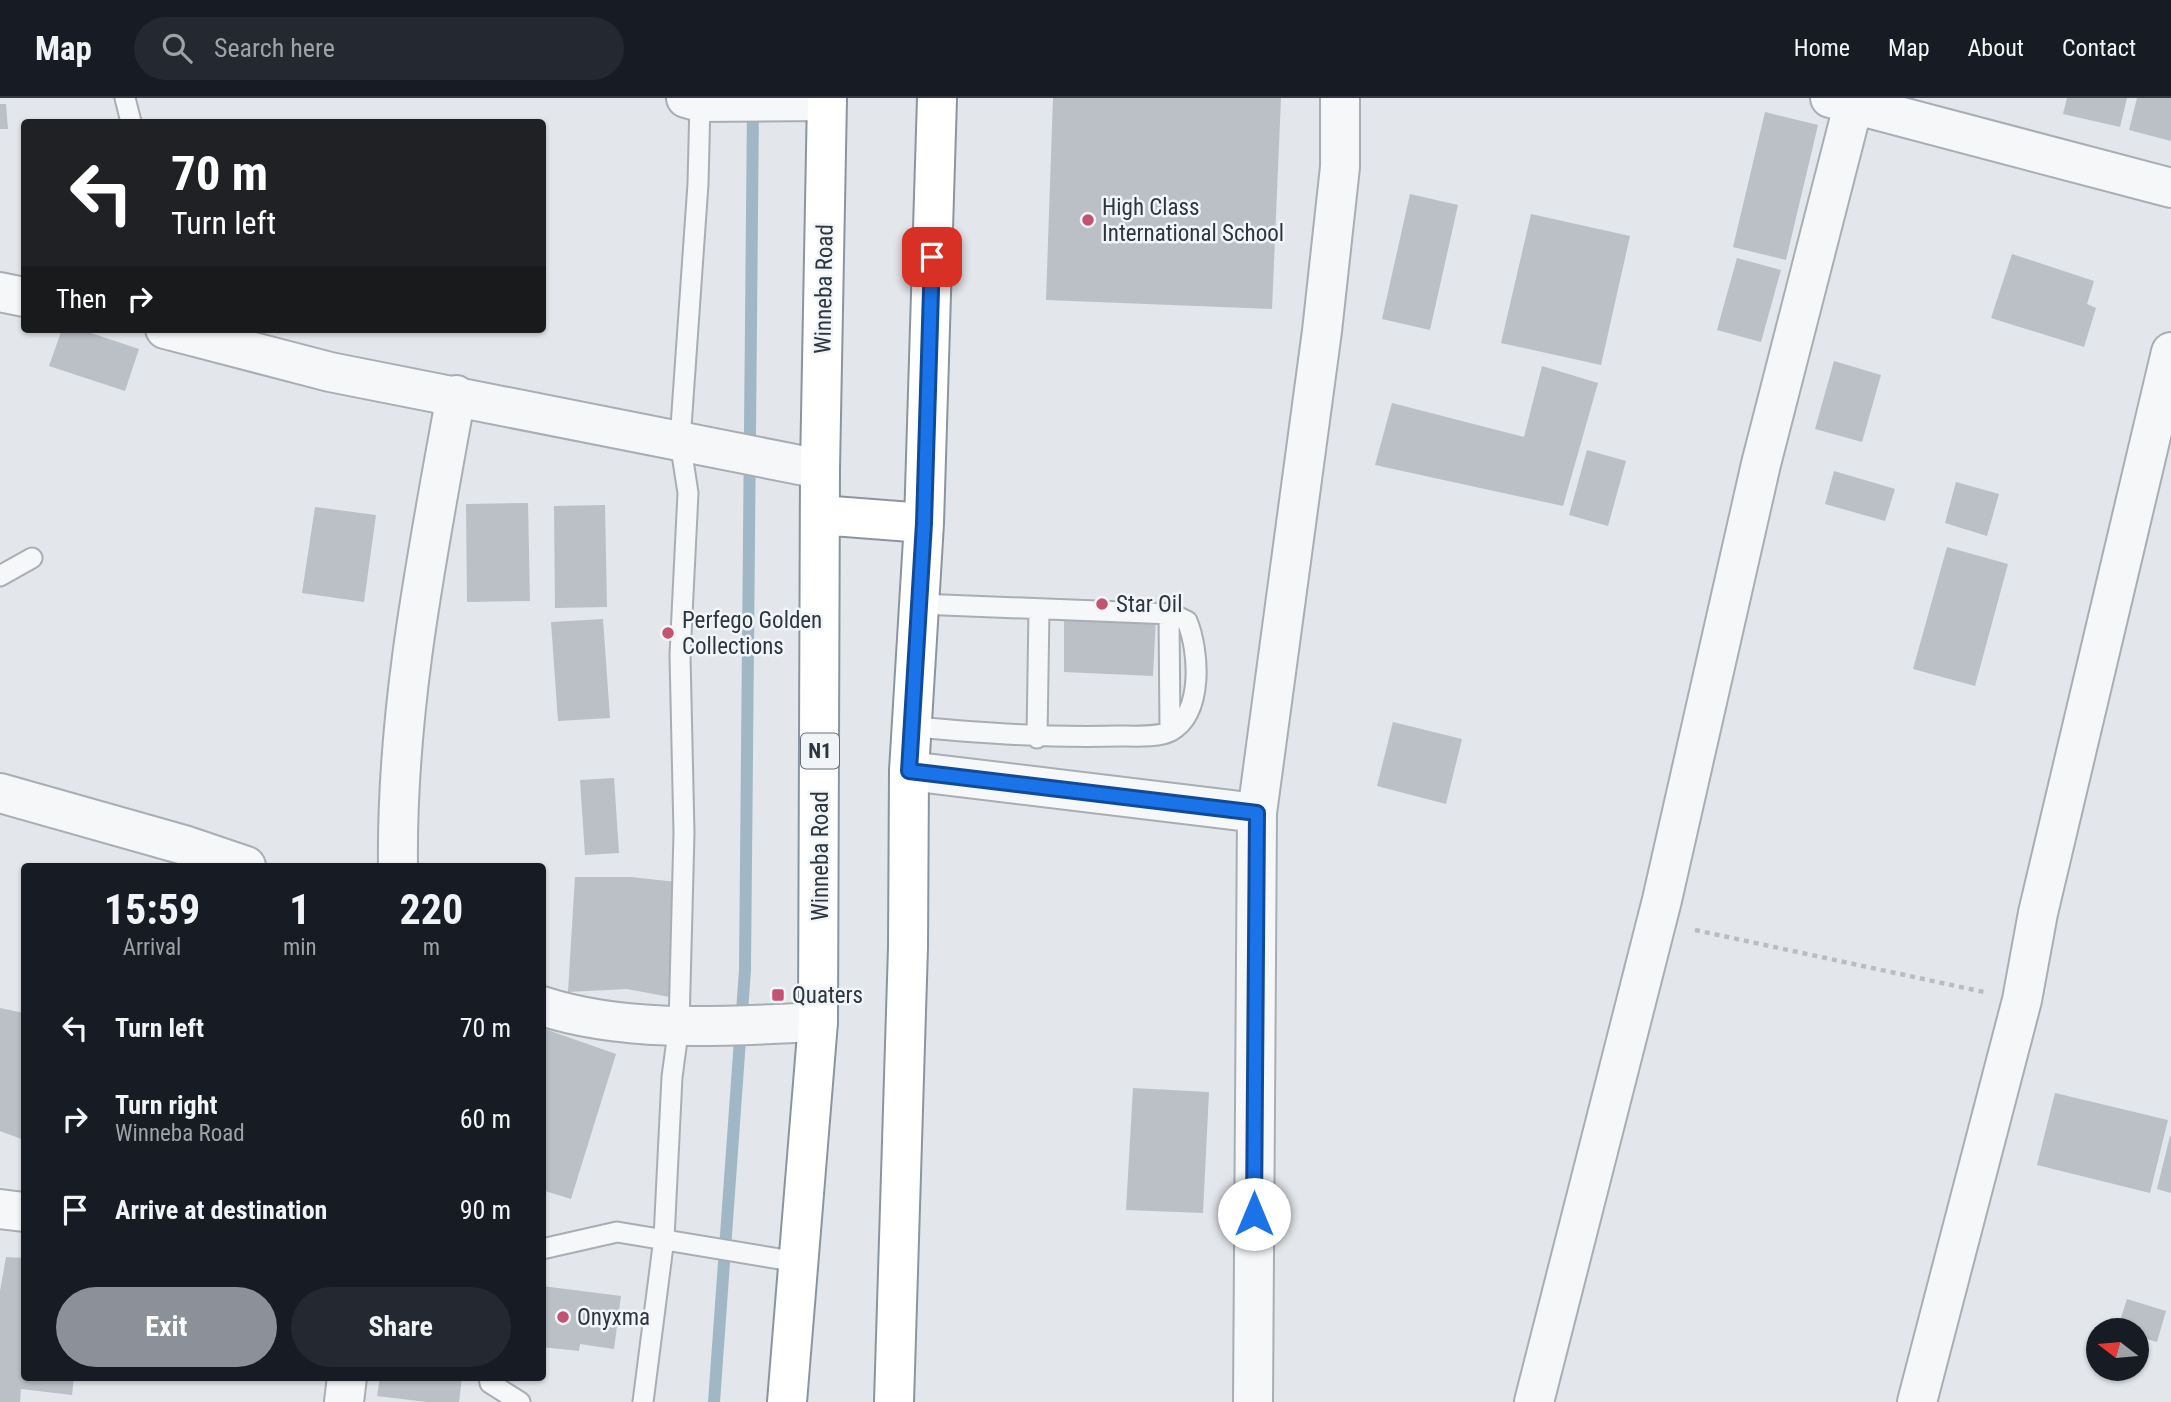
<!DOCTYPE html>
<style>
:root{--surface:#171b24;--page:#242831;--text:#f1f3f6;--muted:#9ea1a6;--line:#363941;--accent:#8c9099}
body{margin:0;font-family:"Roboto Condensed",sans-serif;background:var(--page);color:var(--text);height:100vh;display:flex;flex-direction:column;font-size:26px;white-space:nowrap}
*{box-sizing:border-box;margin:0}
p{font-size:23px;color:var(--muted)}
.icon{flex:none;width:38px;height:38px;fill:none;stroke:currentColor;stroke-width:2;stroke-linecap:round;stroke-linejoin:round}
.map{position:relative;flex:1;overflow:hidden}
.panel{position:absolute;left:21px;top:765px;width:525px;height:518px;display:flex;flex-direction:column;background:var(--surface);border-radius:7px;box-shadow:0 2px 5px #0004}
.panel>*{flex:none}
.hud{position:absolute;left:21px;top:21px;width:525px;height:214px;border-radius:7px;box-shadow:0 2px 5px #0004;background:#202124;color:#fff;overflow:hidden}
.needle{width:46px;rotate:286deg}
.tools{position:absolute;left:2086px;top:1220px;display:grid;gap:14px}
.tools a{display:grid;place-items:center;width:63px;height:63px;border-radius:50%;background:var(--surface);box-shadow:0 2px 5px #0004;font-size:35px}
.pin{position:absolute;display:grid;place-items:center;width:60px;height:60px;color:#fff;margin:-30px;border-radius:14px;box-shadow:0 4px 10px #0006}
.me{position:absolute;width:77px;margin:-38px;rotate:0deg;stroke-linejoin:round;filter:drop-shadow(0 0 5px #0008)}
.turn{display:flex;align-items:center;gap:24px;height:147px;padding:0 35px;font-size:32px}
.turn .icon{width:91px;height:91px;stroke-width:2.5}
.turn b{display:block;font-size:49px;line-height:60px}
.then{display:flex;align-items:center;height:66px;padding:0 35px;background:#0003;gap:14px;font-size:26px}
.eta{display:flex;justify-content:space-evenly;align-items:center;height:119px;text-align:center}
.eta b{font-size:42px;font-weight:700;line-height:49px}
.button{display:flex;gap:14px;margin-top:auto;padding:14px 35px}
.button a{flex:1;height:80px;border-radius:42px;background:var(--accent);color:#fff;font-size:28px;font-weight:700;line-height:80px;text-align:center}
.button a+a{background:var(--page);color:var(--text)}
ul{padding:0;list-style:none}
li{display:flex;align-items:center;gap:21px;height:91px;padding:0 35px}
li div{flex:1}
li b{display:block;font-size:26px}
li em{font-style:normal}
header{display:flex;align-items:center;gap:42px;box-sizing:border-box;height:98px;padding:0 35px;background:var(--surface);border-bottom:2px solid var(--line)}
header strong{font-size:33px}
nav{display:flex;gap:38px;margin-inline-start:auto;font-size:24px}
.search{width:490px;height:63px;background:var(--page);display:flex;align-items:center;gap:18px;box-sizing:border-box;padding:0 24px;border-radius:38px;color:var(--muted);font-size:26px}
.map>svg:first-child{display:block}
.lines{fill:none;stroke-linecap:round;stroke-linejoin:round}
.stream{stroke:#a1b7c6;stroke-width:12}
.building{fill:#bac0c6}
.lane-casing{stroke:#a8aeb4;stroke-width:23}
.street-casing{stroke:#a8aeb4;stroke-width:42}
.highway-casing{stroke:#8b959f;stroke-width:42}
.path{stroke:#b9bdc1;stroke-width:4.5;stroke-dasharray:5 5;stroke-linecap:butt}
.lane{stroke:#f5f7f8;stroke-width:19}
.street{stroke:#f5f7f8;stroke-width:38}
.highway{stroke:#fff;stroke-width:38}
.route-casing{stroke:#114b97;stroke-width:18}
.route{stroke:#1a73e8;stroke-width:12}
.poi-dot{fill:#c35371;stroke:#f2f5f7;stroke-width:2.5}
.labels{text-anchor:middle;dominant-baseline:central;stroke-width:5;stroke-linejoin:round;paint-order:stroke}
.shield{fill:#f2f5f7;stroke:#676f77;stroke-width:2}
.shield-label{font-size:21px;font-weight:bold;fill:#2c3640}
.poi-label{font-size:23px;fill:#2c3640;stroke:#f2f5f7;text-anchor:start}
.street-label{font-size:23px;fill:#2c3640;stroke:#f2f5f7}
</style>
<header>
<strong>Map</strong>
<div class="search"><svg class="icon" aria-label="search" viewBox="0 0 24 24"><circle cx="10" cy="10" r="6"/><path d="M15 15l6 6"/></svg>Search here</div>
<nav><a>Home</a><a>Map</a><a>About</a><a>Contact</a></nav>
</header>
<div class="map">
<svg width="2171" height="1304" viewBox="0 0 2171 1304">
<rect width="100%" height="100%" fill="#e3e6ea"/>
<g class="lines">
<path class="stream" d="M 714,1304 L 745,872 L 753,7"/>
</g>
<path class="building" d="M 1053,0 L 1281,0 L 1272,211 L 1046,202 Z
M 2067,0 L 2127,0 L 2120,29 L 2063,16 Z
M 2137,0 L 2171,0 L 2171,43 L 2129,32 Z
M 0,6 L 6,6 L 8,31 L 0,31 Z
M 1765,14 L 1818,27 L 1786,162 L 1733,149 Z
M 1410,96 L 1458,107 L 1430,232 L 1382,221 Z
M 1531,116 L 1630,138 L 1601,267 L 1501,245 Z
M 2012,156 L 2094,183 L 2087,206 L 2096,210 L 2084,249 L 1991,220 Z
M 1737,160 L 1781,172 L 1761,244 L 1717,232 Z
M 62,231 L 79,231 L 139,251 L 125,293 L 49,268 Z
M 1834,263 L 1881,277 L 1862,344 L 1815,331 Z
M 1542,268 L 1598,285 L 1563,408 L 1375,367 L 1392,305 L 1524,339 Z
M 1587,352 L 1626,363 L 1608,428 L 1569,417 Z
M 1834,373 L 1895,391 L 1885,423 L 1825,406 Z
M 1956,384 L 1999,396 L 1987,438 L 1945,425 Z
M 528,405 L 530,503 L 467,504 L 466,406 Z
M 605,407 L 607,509 L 555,510 L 554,408 Z
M 315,409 L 376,417 L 364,504 L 302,495 Z
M 1947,449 L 2008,466 L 1975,588 L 1913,571 Z
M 1064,517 L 1156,519 L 1153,578 L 1064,574 Z
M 603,521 L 610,620 L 558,623 L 551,524 Z
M 1393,624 L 1462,641 L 1446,706 L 1377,688 Z
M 614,680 L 619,755 L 585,757 L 580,682 Z
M 575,779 L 631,779 L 676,784 L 675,900 L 627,891 L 568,894 Z
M 0,910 L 24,915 L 24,1042 L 0,1033 Z
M 542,930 L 616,956 L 571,1101 L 542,1092 Z
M 1133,990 L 1209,994 L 1203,1115 L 1126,1112 Z
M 2055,995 L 2168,1022 L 2150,1095 L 2037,1067 Z
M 2170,1038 L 2171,1039 L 2171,1095 L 2157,1091 Z
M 6,1159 L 24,1160 L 24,1279 L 74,1279 L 72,1297 L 21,1291 L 20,1304 L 0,1304 L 0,1193 Z
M 542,1188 L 621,1198 L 614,1251 L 580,1246 L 579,1253 L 542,1249 Z
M 2127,1201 L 2166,1213 L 2157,1244 L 2137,1238 L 2137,1232 L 2117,1232 Z
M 380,1279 L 462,1279 L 459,1304 L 427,1304 L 377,1298 Z"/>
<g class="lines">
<defs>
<path id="lane" d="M 125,0 L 131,24
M 0,478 L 32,460
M 1169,515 L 1170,633
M 914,629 C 984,635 1047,640 1118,638 C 1133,638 1158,640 1171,633 C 1204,614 1199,552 1187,523 L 1172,516 L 919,506
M 1037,640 L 1039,511
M 542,1151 L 617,1134 L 798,1164
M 489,1279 L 490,1285 L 520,1304
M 643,1304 L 664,1140 L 672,979 L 679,927 L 684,735 L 680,557 L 688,395 L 680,343 L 698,86 L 700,4"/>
<path id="street" d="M 686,0 L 700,4 L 827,3
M 1830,0 L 2171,90
M 0,194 L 24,199
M 165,231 L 330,274 L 820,371
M 909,673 L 1257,715
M 0,695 L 184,747 L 246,768
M 398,768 C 396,609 428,454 456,297
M 542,908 C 628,936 729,928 818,924
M 0,1111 L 24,1114
M 344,1304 L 347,1279
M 1253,1304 L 1257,715 L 1322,233 L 1340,69 L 1340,0
M 1534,1304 L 1662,802 L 1761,366 L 1855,0
M 1917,1304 L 2022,902 L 2038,815 L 2171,254"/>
<path id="highway" d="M 820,417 L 924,425
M 787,1304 L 818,924 L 820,371 L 827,0
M 894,1304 L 908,849 L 909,673 L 924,425 L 937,0"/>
</defs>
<use href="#lane" class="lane-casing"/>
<use href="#street" class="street-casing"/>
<use href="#highway" class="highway-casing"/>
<path class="path" d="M 1695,832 L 1984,894"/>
<use href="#lane" class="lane"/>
<use href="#street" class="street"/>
<use href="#highway" class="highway"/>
</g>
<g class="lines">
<defs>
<path id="route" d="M 932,159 L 924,425 L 909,673 L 1257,715 L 1254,1116"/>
</defs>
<use href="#route" class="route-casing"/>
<use href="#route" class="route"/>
</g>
<g class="poi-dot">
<circle cx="1088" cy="122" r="7"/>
<circle cx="1102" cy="506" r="7"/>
<circle cx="668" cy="535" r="7"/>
<rect x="771" y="890" width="14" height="14" rx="3.5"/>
<circle cx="563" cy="1219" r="7"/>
</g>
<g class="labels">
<rect class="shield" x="801" y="635.5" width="38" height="35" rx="5"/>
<g class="shield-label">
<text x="820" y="653">N1</text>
</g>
<g class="poi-label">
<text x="1102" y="109">High Class<tspan x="1102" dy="26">International School</tspan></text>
<text x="1116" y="506">Star Oil</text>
<text x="682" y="522">Perfego Golden<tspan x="682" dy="26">Collections</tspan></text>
<text x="792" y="897">Quaters</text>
<text x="577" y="1219">Onyxma</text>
</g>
<g class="street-label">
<text transform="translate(824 191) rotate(-89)">Winneba Road</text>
<text transform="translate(820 758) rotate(-90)">Winneba Road</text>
</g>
</g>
</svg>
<div class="tools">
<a><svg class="needle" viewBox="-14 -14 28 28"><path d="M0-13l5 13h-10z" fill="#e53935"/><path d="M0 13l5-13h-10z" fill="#9ea1a6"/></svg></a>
</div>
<div class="pin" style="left:932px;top:159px;background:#d93025"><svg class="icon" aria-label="arrive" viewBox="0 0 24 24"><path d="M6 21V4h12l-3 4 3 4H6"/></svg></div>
<svg class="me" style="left:1254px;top:1116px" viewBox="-20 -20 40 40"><circle r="19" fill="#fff"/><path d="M0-13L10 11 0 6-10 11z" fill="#1a73e8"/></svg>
<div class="hud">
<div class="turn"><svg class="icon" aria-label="left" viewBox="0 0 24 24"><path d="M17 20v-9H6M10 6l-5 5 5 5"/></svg><div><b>70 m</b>Turn left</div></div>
<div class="then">Then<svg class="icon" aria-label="right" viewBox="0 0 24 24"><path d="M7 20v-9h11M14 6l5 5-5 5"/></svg></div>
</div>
<section class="panel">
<div class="eta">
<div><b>15:59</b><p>Arrival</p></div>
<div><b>1</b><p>min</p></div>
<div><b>220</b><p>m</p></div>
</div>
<ul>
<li><svg class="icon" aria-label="left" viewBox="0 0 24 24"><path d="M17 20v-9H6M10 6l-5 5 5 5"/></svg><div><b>Turn left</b></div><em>70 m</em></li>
<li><svg class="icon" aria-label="right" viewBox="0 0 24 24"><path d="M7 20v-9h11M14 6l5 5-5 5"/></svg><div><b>Turn right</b><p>Winneba Road</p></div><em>60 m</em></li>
<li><svg class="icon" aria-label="arrive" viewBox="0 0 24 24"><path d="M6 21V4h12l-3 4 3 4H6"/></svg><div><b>Arrive at destination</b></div><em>90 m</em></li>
</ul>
<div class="button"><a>Exit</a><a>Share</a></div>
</section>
</div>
